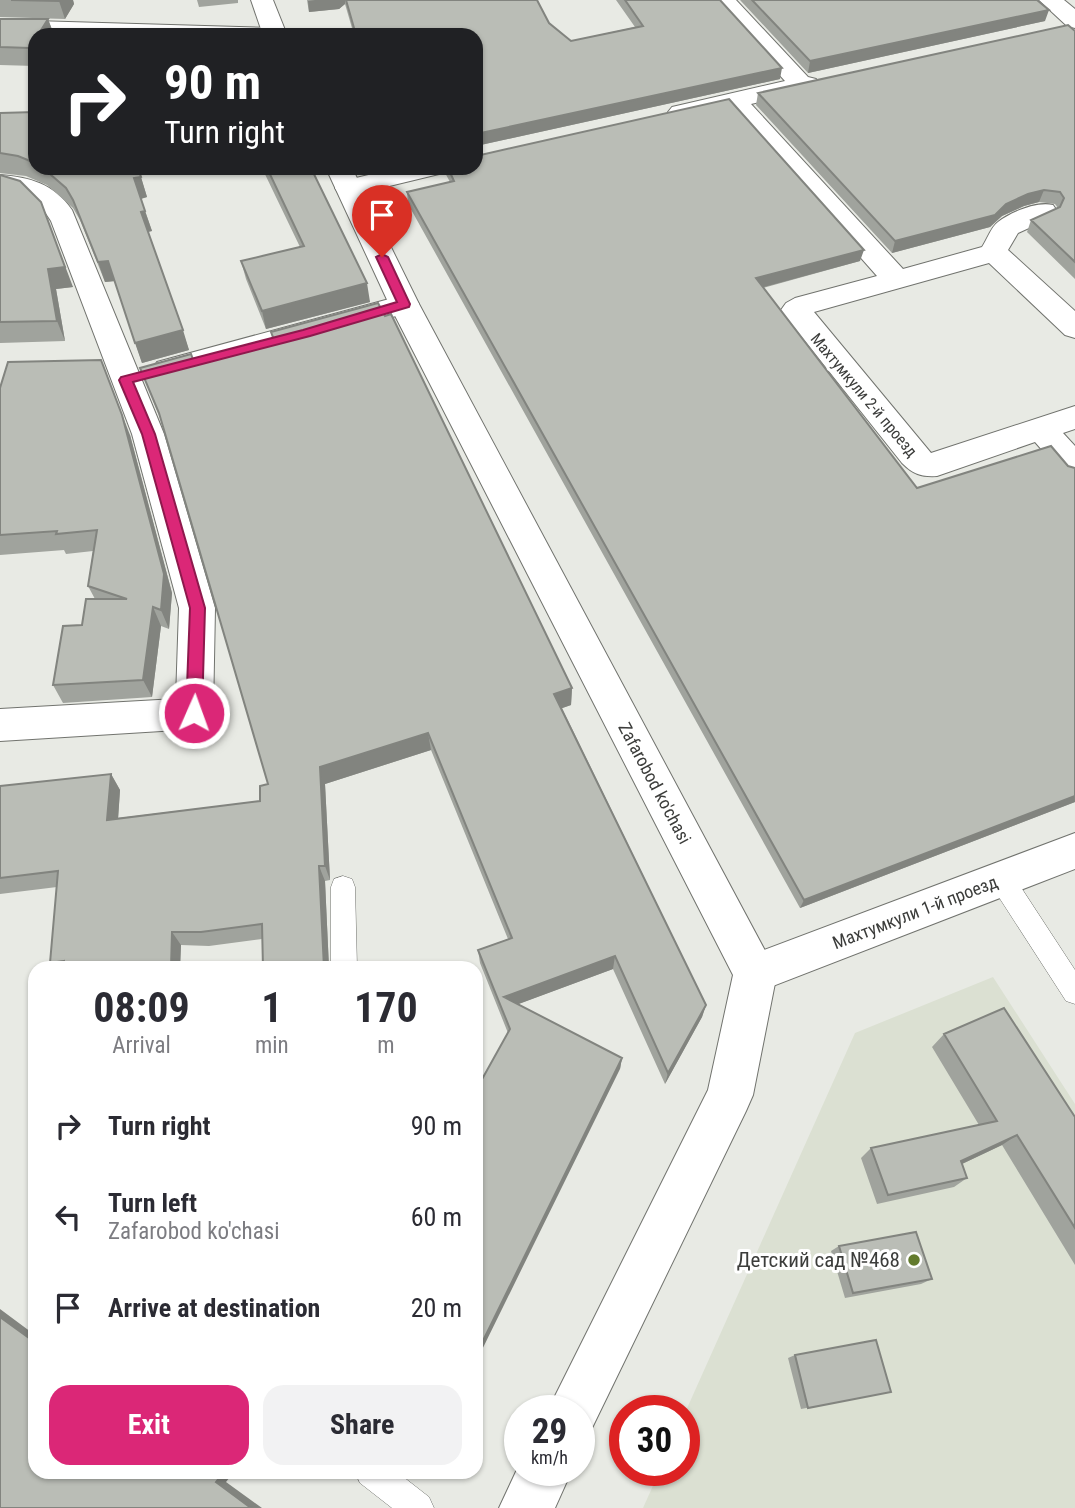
<!DOCTYPE html>
<meta charset="utf-8">
<style>
:root{--surface:#fff;--page:#f2f2f3;--text:#2b2b33;--muted:#7c7c81;--accent:#db2777}
body{margin:0;font-family:"Roboto Condensed",sans-serif;background:var(--page);color:var(--text);height:100vh;display:flex;flex-direction:column;font-size:26px;white-space:nowrap}
*{box-sizing:border-box;margin:0}
p{font-size:23px;color:var(--muted)}
.icon{flex:none;width:38px;height:38px;fill:none;stroke:currentColor;stroke-width:2;stroke-linecap:round;stroke-linejoin:round}
.map{position:relative;flex:1;overflow:hidden}
.drawer{position:absolute;left:28px;top:961px;width:455px;height:518px;display:flex;flex-direction:column;background:var(--surface);border-radius:21px;box-shadow:0 2px 5px #0004}
.drawer>*{flex:none}
.top-card{position:absolute;left:28px;top:28px;width:455px;height:147px;border-radius:21px;box-shadow:0 2px 5px #0004;background:#202124;color:#fff;overflow:hidden}
.speed{position:absolute;left:504px;top:1395px;display:flex;gap:14px;font-size:35px;font-weight:700;text-align:center}
.speed>*{display:grid;place-content:center;width:91px;height:91px;border-radius:50%;background:var(--surface);box-shadow:0 2px 5px #0004;line-height:1}
.speed small{font-size:18px;font-weight:400}
.speed .limit{border:10px solid #d22;background:#fff;color:#111}
.pin{position:absolute;display:grid;place-items:center;width:60px;height:60px;color:#fff;margin:-72px -30px;border-radius:50% 50% 50% 0;rotate:-45deg;box-shadow:0 0 7px #0007}
.pin .icon{rotate:45deg}
.me{position:absolute;width:77px;margin:-38px;rotate:2deg;stroke-linejoin:round;filter:drop-shadow(0 0 5px #0008)}
.turn{display:flex;align-items:center;gap:24px;height:147px;padding:0 21px;font-size:32px}
.turn .icon{width:91px;height:91px;stroke-width:2.5}
.turn b{display:block;font-size:49px;line-height:60px}
.eta{display:flex;justify-content:space-evenly;align-items:center;height:119px;text-align:center}
.eta b{font-size:42px;font-weight:700;line-height:49px}
.cta{display:flex;gap:14px;margin-top:auto;padding:14px 21px}
.cta a{flex:1;height:80px;border-radius:21px;background:var(--accent);color:#fff;font-size:28px;font-weight:700;line-height:80px;text-align:center}
.cta a+a{background:var(--page);color:var(--text)}
ul{padding:0;list-style:none}
li{display:flex;align-items:center;gap:21px;height:91px;padding:0 21px}
li div{flex:1}
li b{display:block;font-size:26px}
li em{font-style:normal}
.map>svg:first-child{display:block}
.built{fill:#dbe0d2}
.lines{fill:none;stroke-linecap:round;stroke-linejoin:round}
.service-casing{stroke:#71736e;stroke-width:1}
.minor-casing{stroke:#71736e;stroke-width:2}
.tertiary-casing{stroke:#71736e;stroke-width:2}
.service{fill:#fff;fill-rule:evenodd}
.minor{fill:#fff;fill-rule:evenodd}
.tertiary{fill:#fff;fill-rule:evenodd}
.wall{fill:#a0a39d}
.shaded-wall{fill:#82847f}
.building{fill:#babdb6;stroke:#82847f;stroke-width:2}
.route{fill:#db2777;stroke:#8e194d;stroke-width:2}
.poi-dot{fill:#637b2d;stroke:#fff;stroke-width:2.5}
.labels{text-anchor:middle;dominant-baseline:central;stroke-width:6;stroke-linejoin:round;paint-order:stroke}
.far-street-label{font-size:16px;fill:#3c3d3b;stroke:#fff}
.street-label{font-size:18px;fill:#3c3d3b;stroke:#fff}
.near-poi-label{font-size:21px;fill:#3c3d3b;stroke:#fff;text-anchor:end}
</style>
<div class="map">
<svg width="1075" height="1508" viewBox="0 0 1075 1508">
<rect width="100%" height="100%" fill="#e8eae4"/>
<path class="built" d="M 993,977 L 1075,1104 L 1075,1508 L 643,1508 L 660,1470 L 684,1470 L 684,1415 L 855,1033 Z"/>
<g class="lines">
<defs>
<path id="service" d="M 1002,869 L 1011,872 L 1075,970 L 1075,1004 L 1066,1001 L 993,888 L 990,880 L 993,872 Z
M 343,876 L 352,879 L 355,887 L 357,968 L 331,968 L 331,887 L 334,879 Z
M 355,1472 L 397,1472 L 429,1497 L 434,1508 L 392,1508 L 360,1483 Z"/>
<path id="minor" d="M 712,0 L 736,0 L 808,77 L 816,79 L 819,84 L 816,89 L 751,104 L 903,269 L 982,247 C 987,240 991,227 998,222 C 1011,212 1037,201 1053,205 L 1057,211 L 1053,217 L 1018,233 L 1008,250 L 1075,311 L 1075,338 L 1065,335 L 989,263 L 814,312 L 931,453 L 1075,406 L 1075,429 L 1063,433 L 1075,446 L 1075,479 L 1064,475 L 1035,442 L 937,476 C 921,477 913,474 902,463 L 786,317 L 781,310 L 786,303 L 795,298 L 877,276 L 729,109 L 681,120 L 672,117 L 668,112 L 672,107 L 785,81 Z
M 1039,0 L 1064,0 L 1075,9 L 1075,28 L 1067,26 Z
M 0,20 L 275,28 L 283,30 L 287,35 L 0,34 Z
M 398,168 L 443,168 L 439,174 L 348,196 L 339,194 L 335,188 L 339,182 Z
M 0,175 C 30,177 54,184 72,210 L 164,434 L 215,608 L 213,713 L 207,724 L 194,729 L 0,741 L 0,709 L 176,699 L 179,608 L 132,434 L 51,221 C 39,200 23,193 0,191 Z
M 404,295 L 414,297 L 419,304 L 414,311 L 168,379 L 157,376 L 153,369 L 157,362 Z
M 1075,833 L 1075,869 L 755,993 L 740,987 L 733,973 L 740,959 Z"/>
<path id="tertiary" d="M 251,0 L 273,0 L 287,35 L 263,35 Z
M 326,168 L 352,168 L 419,304 L 777,973 L 753,1095 L 746,1111 L 592,1428 L 579,1434 L 579,1410 L 548,1410 L 708,1090 L 733,975 L 389,304 Z
M 520,1463 L 520,1470 L 572,1470 L 555,1508 L 499,1508 Z"/>
</defs>
<use href="#service" class="service-casing"/>
<use href="#minor" class="minor-casing"/>
<use href="#tertiary" class="tertiary-casing"/>
<use href="#service" class="service"/>
<use href="#minor" class="minor"/>
<use href="#tertiary" class="tertiary"/>
</g>
<path class="wall" d="M 0,0 L 73,0 L 74,4 L 65,19 L 0,17 Z
M 197,0 L 238,0 L 238,3 L 199,7 Z
M 307,0 L 537,0 L 549,23 L 571,41 L 635,27 L 616,0 L 720,0 L 780,79 L 476,146 L 476,35 L 354,35 L 345,4 L 339,9 L 309,12 Z
M 740,0 L 1037,0 L 1045,21 L 808,73 Z
M 0,19 L 48,19 L 54,35 L 35,35 L 35,66 L 0,65 Z
M 1075,31 L 1075,279 L 1027,232 L 1031,220 L 1058,208 L 1055,204 L 1039,202 L 1024,206 L 1002,216 L 990,227 L 892,253 L 756,105 L 758,93 Z
M 35,112 L 35,168 L 138,168 L 147,197 L 141,199 L 152,231 L 148,232 L 189,350 L 142,363 L 115,281 L 105,282 L 80,220 L 73,208 L 47,185 L 26,176 L 0,173 L 0,113 Z
M 262,168 L 311,168 L 370,302 L 266,329 L 246,279 L 241,261 L 300,247 Z
M 444,168 L 476,168 L 860,261 L 763,288 L 917,488 L 1068,466 L 1075,468 L 1075,802 L 800,908 L 408,204 L 407,192 L 450,182 L 444,171 Z
M 0,175 L 73,287 L 56,289 L 65,341 L 0,343 Z
M 271,332 L 572,688 L 571,705 L 562,708 L 706,1005 L 702,1017 L 665,1084 L 613,969 L 518,1004 L 622,1058 L 620,1069 L 508,1033 L 480,963 L 478,950 L 508,939 L 431,750 L 325,784 L 330,880 L 325,881 L 329,968 L 263,968 L 262,939 L 209,946 L 181,945 L 180,968 L 54,968 L 50,963 L 57,887 L 0,894 L 0,786 L 111,774 L 120,790 L 118,818 L 260,801 L 268,784 L 162,423 L 140,368 L 194,362 L 273,343 Z
M 0,388 L 130,435 L 172,593 L 169,629 L 161,626 L 152,697 L 63,703 L 53,685 L 95,599 L 88,586 L 93,551 L 66,554 L 64,550 L 0,555 Z
M 944,1034 L 1075,1117 L 1075,1265 L 1002,1145 L 962,1164 L 967,1178 L 954,1187 L 877,1204 L 861,1158 L 871,1148 L 979,1125 L 932,1047 Z
M 839,1246 L 932,1279 L 921,1284 L 845,1298 L 831,1251 Z
M 795,1355 L 891,1392 L 801,1409 L 788,1358 Z"/>
<path class="shaded-wall" d="M 60,0 L 73,0 L 74,4 L 65,19 L 59,1 Z
M 315,0 L 345,0 L 345,4 L 339,9 L 309,12 L 308,1 Z
M 1049,10 L 1045,21 L 808,73 L 810,61 Z
M 48,19 L 54,35 L 38,35 Z
M 35,40 L 35,61 L 30,48 Z
M 782,68 L 780,79 L 476,146 L 476,134 Z
M 141,177 L 147,197 L 140,199 L 134,178 Z
M 1044,190 L 1039,202 L 1024,206 L 1002,216 L 990,227 L 892,253 L 895,241 L 1006,204 L 1028,194 Z
M 41,202 L 73,287 L 56,289 L 65,341 L 57,321 L 48,269 Z
M 145,211 L 152,231 L 147,232 L 141,212 Z
M 864,250 L 860,261 L 753,290 L 756,278 Z
M 108,261 L 115,281 L 105,282 L 98,262 Z
M 367,283 L 370,302 L 266,329 L 262,311 Z
M 183,330 L 189,350 L 142,363 L 135,343 Z
M 101,360 L 130,435 L 172,593 L 169,629 L 161,610 Z
M 153,607 L 161,626 L 152,697 L 143,680 Z
M 572,688 L 571,705 L 554,711 L 554,694 Z
M 428,733 L 431,750 L 325,784 L 330,880 L 325,866 L 320,767 Z
M 111,774 L 120,790 L 117,835 L 107,820 Z
M 1075,796 L 1075,802 L 800,908 L 804,900 Z
M 319,866 L 325,881 L 329,968 L 324,968 Z
M 172,932 L 181,945 L 180,968 L 171,968 Z
M 615,956 L 613,969 L 505,1009 L 504,997 Z
M 706,1005 L 702,1017 L 665,1084 L 668,1073 Z
M 622,1058 L 620,1069 L 476,1362 L 476,1355 Z
M 1017,1135 L 1002,1145 L 947,1171 L 961,1161 Z
M 0,1309 L 35,1335 L 33,1341 L 0,1317 Z
M 224,1472 L 234,1472 L 226,1482 L 262,1508 L 251,1508 L 216,1482 Z"/>
<path class="building" d="M 11,0 L 60,0 L 59,1 Z
M 346,0 L 537,0 L 549,23 L 571,41 L 643,26 L 625,0 L 720,0 L 782,68 L 476,134 L 476,35 L 356,35 Z
M 752,0 L 1037,0 L 1049,10 L 810,61 Z
M 0,19 L 48,19 L 38,35 L 35,35 L 35,40 L 30,48 L 0,47 Z
M 1068,25 L 1075,31 L 1075,262 L 1031,220 L 1060,207 L 1064,198 L 1060,192 L 1044,190 L 1028,194 L 1006,204 L 995,215 L 895,241 L 758,93 Z
M 729,99 L 864,250 L 756,278 L 917,488 L 1051,446 L 1068,466 L 1075,468 L 1075,796 L 804,900 L 407,192 L 454,181 L 448,168 L 476,168 L 476,156 Z
M 35,112 L 34,124 L 35,124 L 35,163 L 18,156 L 0,153 L 0,113 Z
M 43,168 L 138,168 L 141,177 L 134,178 L 145,211 L 141,212 L 183,330 L 135,343 L 108,261 L 98,262 L 73,200 L 66,188 Z
M 267,168 L 311,168 L 367,283 L 262,311 L 241,261 L 304,246 Z
M 0,175 L 20,181 L 41,202 L 65,267 L 48,269 L 57,321 L 0,322 Z
M 378,303 L 385,316 L 391,314 L 572,688 L 554,694 L 706,1005 L 668,1073 L 615,956 L 504,997 L 622,1058 L 476,1355 L 476,1090 L 510,1029 L 478,950 L 512,938 L 428,733 L 320,767 L 325,866 L 319,866 L 324,968 L 263,968 L 262,924 L 201,932 L 172,932 L 171,968 L 64,968 L 64,961 L 50,963 L 58,871 L 0,878 L 0,786 L 111,774 L 107,820 L 260,801 L 260,786 L 268,784 L 159,413 L 140,368 L 191,354 L 194,362 L 275,342 L 271,332 Z
M 101,360 L 122,415 L 164,574 L 161,610 L 153,607 L 143,680 L 53,685 L 63,626 L 82,625 L 86,599 L 127,599 L 88,586 L 97,530 L 56,534 L 57,531 L 0,535 L 0,388 L 8,362 Z
M 1004,1008 L 1075,1117 L 1075,1228 L 1017,1135 L 961,1161 L 967,1178 L 888,1195 L 871,1148 L 997,1121 L 944,1034 Z
M 916,1232 L 932,1279 L 853,1293 L 839,1246 Z
M 35,1311 L 35,1472 L 224,1472 L 216,1482 L 251,1508 L 0,1508 L 0,1317 L 33,1341 Z
M 876,1340 L 891,1392 L 808,1408 L 795,1355 Z"/>
<path class="route" d="M 382,254 L 388,257 L 410,304 L 409,307 L 310,336 L 133,382 L 155,434 L 205,608 L 202,713 L 199,718 L 188,718 L 186,713 L 190,608 L 142,434 L 119,380 L 121,377 L 303,330 L 397,302 L 376,257 Z"/>
<circle class="poi-dot" cx="914" cy="1260" r="7"/>
<g class="labels">
<g class="far-street-label">
<text transform="translate(864 395) rotate(50)">Махтумкули 2-й проезд</text>
</g>
<g class="street-label">
<text transform="translate(655 783) rotate(62)">Zafarobod ko'chasi</text>
<text transform="translate(915 912) rotate(-21)">Махтумкули 1-й проезд</text>
</g>
<g class="near-poi-label">
<text x="900" y="1260">Детский сад №468</text>
</g>
</g>
</svg>
<div class="speed"><div>29<small>km/h</small></div><div class="limit">30</div></div>
<div class="pin" style="left:382px;top:257px;background:#d93025"><svg class="icon" aria-label="arrive" viewBox="0 0 24 24"><path d="M6 21V4h12l-3 4 3 4H6"/></svg></div>
<svg class="me" style="left:194px;top:713px" viewBox="-20 -20 40 40"><circle r="17" fill="#db2777" stroke="#fff" stroke-width="3"/><path d="M0-11L8 9 0 5-8 9z" fill="#fff"/></svg>
<div class="top-card">
<div class="turn"><svg class="icon" aria-label="right" viewBox="0 0 24 24"><path d="M7 20v-9h11M14 6l5 5-5 5"/></svg><div><b>90 m</b>Turn right</div></div>
</div>
<section class="drawer">
<div class="eta">
<div><b>08:09</b><p>Arrival</p></div>
<div><b>1</b><p>min</p></div>
<div><b>170</b><p>m</p></div>
</div>
<ul>
<li><svg class="icon" aria-label="right" viewBox="0 0 24 24"><path d="M7 20v-9h11M14 6l5 5-5 5"/></svg><div><b>Turn right</b></div><em>90 m</em></li>
<li><svg class="icon" aria-label="left" viewBox="0 0 24 24"><path d="M17 20v-9H6M10 6l-5 5 5 5"/></svg><div><b>Turn left</b><p>Zafarobod ko'chasi</p></div><em>60 m</em></li>
<li><svg class="icon" aria-label="arrive" viewBox="0 0 24 24"><path d="M6 21V4h12l-3 4 3 4H6"/></svg><div><b>Arrive at destination</b></div><em>20 m</em></li>
</ul>
<div class="cta"><a>Exit</a><a>Share</a></div>
</section>
</div>
